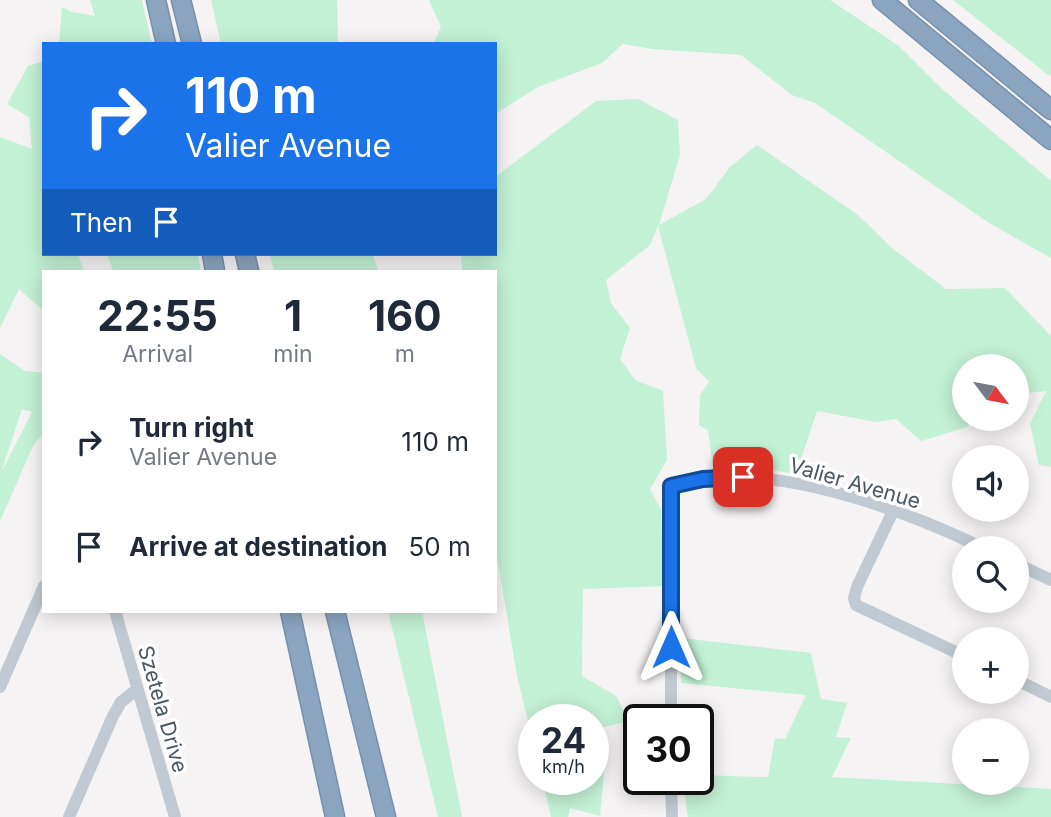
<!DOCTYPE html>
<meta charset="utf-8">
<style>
:root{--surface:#fff;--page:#f6f6f7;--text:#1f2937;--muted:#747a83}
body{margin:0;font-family:Inter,sans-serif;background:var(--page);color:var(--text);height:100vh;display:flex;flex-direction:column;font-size:26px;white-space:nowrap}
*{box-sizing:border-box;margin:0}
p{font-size:23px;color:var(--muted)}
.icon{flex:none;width:38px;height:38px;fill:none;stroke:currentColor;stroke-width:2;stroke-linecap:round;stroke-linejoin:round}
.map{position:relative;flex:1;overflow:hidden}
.details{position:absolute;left:42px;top:270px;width:455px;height:343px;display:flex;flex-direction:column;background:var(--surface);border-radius:0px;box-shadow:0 4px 18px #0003}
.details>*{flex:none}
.top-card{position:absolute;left:42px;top:42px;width:455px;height:214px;border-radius:0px;box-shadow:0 4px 18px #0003;background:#1a73e8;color:#fff;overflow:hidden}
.needle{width:46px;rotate:122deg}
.buttons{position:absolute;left:952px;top:354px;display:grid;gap:14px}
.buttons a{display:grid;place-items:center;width:77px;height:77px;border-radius:50%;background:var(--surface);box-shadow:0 4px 18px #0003;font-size:35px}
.speed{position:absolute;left:518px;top:704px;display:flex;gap:14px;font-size:35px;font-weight:700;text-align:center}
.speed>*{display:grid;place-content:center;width:91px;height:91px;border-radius:50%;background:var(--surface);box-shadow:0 4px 18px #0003;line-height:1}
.speed small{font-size:18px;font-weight:400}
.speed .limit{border:4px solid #111;border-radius:10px;background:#fff;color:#111}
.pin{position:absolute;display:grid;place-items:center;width:60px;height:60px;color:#fff;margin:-30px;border-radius:14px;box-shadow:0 4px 10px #0006}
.me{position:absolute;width:77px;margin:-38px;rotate:0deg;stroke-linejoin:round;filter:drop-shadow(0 0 5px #0008)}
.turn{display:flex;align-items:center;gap:24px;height:147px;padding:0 28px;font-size:32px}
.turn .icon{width:91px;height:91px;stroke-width:2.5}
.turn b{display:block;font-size:49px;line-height:60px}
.then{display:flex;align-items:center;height:66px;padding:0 28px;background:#0003;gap:14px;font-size:26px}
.eta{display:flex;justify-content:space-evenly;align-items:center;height:119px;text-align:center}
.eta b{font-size:42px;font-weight:700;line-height:49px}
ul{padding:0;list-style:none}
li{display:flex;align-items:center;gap:21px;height:105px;padding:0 28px}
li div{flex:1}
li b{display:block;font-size:26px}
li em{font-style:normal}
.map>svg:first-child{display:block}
.green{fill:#c3f1d5;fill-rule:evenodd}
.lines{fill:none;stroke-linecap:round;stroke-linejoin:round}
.highway-casing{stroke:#7690ad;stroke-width:21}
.minor{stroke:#c1cad2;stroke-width:12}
.highway{stroke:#8ba5c1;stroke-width:18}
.route-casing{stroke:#114b97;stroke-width:18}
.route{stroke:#1a73e8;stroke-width:12}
.labels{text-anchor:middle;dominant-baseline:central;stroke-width:7;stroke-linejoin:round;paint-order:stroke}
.street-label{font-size:21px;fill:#4a5661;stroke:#fff}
</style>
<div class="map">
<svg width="1051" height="817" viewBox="0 0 1051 817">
<rect width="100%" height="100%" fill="#f5f3f3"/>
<path class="green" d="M 90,0 L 142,0 L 152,44 L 59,44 L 62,7 L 72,12 L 95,16 Z
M 211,0 L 337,0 L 338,44 L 221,44 Z
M 429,0 L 830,0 L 899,46 L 942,89 L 1051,181 L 1051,258 L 989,223 L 815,103 L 792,95 L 741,55 L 652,49 L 623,44 L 602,63 L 538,87 L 495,114 L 495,44 L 433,44 L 441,27 Z
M 953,0 L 1051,0 L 1051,77 Z
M 44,61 L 44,254 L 78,254 L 84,271 L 44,271 L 44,308 L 41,309 L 19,289 L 0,328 L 0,137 L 32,149 L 29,117 L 7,104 L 28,66 Z
M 638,99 L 678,120 L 680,155 L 659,225 L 706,199 L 730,167 L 757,145 L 858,215 L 893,249 L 946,289 L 1005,288 L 1051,336 L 1051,467 L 1039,465 L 1030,424 L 1046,391 L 1028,393 L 1017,399 L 1017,366 L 964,366 L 964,418 L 981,418 L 964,428 L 921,441 L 896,419 L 876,422 L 817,411 L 796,474 L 749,466 L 713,468 L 708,430 L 699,425 L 700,395 L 709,382 L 696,368 L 658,226 L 650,245 L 606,280 L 611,303 L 630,328 L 620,359 L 635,380 L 663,391 L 667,460 L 650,489 L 661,510 L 664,586 L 583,589 L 582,676 L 616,696 L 629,721 L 593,730 L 593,719 L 534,719 L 534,746 L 517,676 L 495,544 L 495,271 L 462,271 L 461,254 L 495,254 L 495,177 L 596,101 Z
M 107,254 L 198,254 L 201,271 L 113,271 Z
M 270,254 L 373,254 L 378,271 L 274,271 Z
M 0,354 L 25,371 L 44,373 L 44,432 L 33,446 L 0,521 ZM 22,409 L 32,412 L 2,471 L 2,470 Z
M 388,611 L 422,611 L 462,817 L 438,817 Z
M 681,638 L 811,653 L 821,699 L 847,703 L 836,737 L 851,738 L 832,777 L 1051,789 L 1051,817 L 688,817 L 682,779 L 698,779 L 698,775 L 768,777 L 775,738 L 785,739 L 806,695 L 681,683 Z
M 593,755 L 605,763 L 600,816 L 570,808 L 568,817 L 551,817 L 542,779 L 593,779 Z"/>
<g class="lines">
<defs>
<path id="highway" d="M 156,0 L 166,44
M 181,0 L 192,44
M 882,0 L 1051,140
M 918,0 L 1051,110
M 212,254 L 215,271
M 245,254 L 249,271
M 290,611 L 335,817
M 335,611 L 386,817"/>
</defs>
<use href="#highway" class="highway-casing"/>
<path class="minor" d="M 893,511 L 857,587 L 854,598 L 856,605 L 964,656
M 1017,564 L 1051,580
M 115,611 L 175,817
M 1017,680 L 1051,697
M 0,687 L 44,586
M 671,719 L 671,486 C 690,482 709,477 729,477 C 810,476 911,513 983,548
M 671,779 L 672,817
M 69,817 L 113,716 L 121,702 L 136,690"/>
<use href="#highway" class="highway"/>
</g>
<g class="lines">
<defs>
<path id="route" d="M 671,647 L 671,486 L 703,479 L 743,477"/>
</defs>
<use href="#route" class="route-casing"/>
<use href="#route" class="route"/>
</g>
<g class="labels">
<g class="street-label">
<text transform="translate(855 483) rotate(16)">Valier Avenue</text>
<text transform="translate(163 709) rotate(74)">Szetela Drive</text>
</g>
</g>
</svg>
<div class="buttons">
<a><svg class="needle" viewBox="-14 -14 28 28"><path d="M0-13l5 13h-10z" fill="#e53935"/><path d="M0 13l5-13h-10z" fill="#747a83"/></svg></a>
<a><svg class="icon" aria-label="sound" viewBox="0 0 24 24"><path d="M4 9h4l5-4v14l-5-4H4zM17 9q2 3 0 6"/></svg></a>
<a><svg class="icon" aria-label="search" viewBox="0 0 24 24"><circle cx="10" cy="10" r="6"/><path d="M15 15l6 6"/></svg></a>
<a>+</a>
<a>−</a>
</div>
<div class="speed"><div>24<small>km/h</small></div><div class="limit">30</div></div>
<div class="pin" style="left:743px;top:477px;background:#d93025"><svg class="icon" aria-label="arrive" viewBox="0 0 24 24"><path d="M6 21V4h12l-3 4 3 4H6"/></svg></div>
<svg class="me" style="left:671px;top:647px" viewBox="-20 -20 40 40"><path d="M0-17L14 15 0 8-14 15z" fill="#1a73e8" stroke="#fff" stroke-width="4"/></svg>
<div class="top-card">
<div class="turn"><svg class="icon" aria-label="right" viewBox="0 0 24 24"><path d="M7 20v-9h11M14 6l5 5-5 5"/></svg><div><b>110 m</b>Valier Avenue</div></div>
<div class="then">Then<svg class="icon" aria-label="arrive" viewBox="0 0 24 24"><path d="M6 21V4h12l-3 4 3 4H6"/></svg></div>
</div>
<section class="details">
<div class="eta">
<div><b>22:55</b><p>Arrival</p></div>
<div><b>1</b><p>min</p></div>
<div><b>160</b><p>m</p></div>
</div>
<ul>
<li><svg class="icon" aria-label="right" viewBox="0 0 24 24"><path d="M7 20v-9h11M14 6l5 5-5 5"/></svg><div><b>Turn right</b><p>Valier Avenue</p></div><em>110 m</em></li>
<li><svg class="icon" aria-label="arrive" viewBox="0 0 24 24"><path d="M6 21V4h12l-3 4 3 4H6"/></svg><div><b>Arrive at destination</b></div><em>50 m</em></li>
</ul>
</section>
</div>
